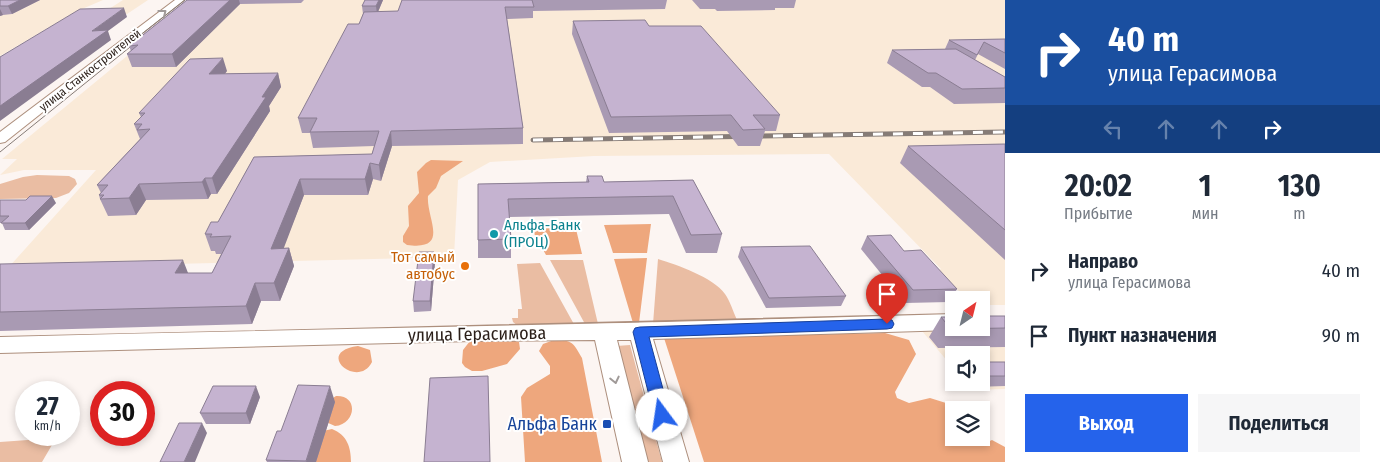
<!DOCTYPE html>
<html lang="ru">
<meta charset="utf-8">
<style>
:root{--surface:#fff;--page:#f6f6f7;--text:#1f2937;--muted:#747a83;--accent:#2563eb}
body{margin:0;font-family:"Fira Sans Condensed",sans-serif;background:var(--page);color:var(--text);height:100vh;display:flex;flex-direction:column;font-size:19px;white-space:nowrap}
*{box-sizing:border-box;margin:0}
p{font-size:16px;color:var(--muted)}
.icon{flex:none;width:28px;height:28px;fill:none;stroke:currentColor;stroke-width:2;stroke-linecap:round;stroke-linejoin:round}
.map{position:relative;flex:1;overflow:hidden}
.side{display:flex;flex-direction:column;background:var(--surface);width:375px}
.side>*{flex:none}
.hud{background:#1a4fa0;color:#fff;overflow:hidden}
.needle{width:32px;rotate:35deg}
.buttons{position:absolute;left:945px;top:291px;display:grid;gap:10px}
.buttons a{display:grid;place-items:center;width:45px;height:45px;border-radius:0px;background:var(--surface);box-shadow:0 2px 8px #0003;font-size:25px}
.speed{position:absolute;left:15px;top:381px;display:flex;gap:10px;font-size:25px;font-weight:700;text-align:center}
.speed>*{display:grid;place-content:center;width:65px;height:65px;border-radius:50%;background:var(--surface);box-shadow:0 2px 8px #0003;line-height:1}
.speed small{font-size:12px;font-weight:400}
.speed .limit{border:8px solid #d22;background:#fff;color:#111}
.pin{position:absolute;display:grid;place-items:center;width:42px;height:42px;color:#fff;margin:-51px -21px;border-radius:50% 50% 50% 0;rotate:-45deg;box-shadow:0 0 5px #0007}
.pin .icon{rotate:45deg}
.me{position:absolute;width:55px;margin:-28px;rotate:346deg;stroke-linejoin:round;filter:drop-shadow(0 0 4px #0008)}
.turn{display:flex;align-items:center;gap:18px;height:105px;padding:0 20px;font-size:22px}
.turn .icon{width:65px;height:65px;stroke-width:2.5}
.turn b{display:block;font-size:35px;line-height:42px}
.lanes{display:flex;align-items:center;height:48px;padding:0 20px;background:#0003;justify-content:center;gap:25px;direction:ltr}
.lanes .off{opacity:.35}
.eta{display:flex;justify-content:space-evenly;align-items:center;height:85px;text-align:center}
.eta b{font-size:30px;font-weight:700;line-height:35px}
.button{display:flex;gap:10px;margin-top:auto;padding:10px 20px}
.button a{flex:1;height:58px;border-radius:0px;background:var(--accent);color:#fff;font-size:20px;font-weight:700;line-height:58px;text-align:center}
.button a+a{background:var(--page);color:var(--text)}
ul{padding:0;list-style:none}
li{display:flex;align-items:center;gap:15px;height:65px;padding:0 20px}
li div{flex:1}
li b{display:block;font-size:19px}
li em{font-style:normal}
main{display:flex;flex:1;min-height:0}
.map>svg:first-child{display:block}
.industrial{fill:#faead8}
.green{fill:#eabda3}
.forest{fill:#eea77d}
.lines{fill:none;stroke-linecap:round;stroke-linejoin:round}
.minor-casing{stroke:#ad8f7d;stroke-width:2}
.minor{fill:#fff;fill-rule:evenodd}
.tram{stroke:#867c77;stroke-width:1}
.rail-casing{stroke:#867c77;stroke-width:5}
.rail{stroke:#fff;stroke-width:3;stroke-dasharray:10;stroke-linecap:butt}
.wall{fill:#a99ab3}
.shaded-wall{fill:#8a7d92}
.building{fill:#c5b3d0;stroke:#8a7d92}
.oneway{stroke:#a09a98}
.route{fill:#2563eb;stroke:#184099}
.culture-dot{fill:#0f9aa8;stroke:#fff;stroke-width:2}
.food-dot{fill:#e8710a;stroke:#fff;stroke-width:2}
.transit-dot{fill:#1a4fb4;stroke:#fff;stroke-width:2}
.labels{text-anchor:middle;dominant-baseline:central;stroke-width:4;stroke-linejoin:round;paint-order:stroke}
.far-street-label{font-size:12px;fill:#2b1f19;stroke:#fff}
.culture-label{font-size:15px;fill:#0d838f;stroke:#fff;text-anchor:start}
.food-label{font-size:15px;fill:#c56008;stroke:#fff;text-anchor:end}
.near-street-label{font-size:18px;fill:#2b1f19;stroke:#fff}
.near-transit-label{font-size:18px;fill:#164399;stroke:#fff;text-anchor:end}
</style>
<main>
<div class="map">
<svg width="1005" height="462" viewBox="0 0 1005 462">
<rect width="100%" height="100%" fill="#fcf5f2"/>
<path class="industrial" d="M 0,0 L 103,0 L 75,12 L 0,56 Z
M 123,0 L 148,0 L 127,14 L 101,14 Z
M 195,0 L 1005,0 L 1005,305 L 981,305 L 981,300 L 968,300 L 938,270 L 941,269 L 829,154 L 594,156 L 490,162 L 458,180 L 454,257 L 8,268 L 96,170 L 24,170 L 0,175 L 17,159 L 2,159 Z
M 1005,329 L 1005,389 L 972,390 L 966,383 L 981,382 L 981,355 L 954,355 L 954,369 L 922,331 Z"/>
<path class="green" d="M 37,175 L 69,176 L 75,179 L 77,184 L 69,193 L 56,198 L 0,199 L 0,184 L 23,177 Z
M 658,259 C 677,265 713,277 725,294 C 730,301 733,311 737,320 L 653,324 Z
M 550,260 L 583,260 L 598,324 L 585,324 Z
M 540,263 L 575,326 L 518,326 L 513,322 L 512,318 L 518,318 L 518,309 L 522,309 L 517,264 Z
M 630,345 L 662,462 L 644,462 L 616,346 Z
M 56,438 L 42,462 L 0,462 L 0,442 Z"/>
<path class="forest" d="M 431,160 L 463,161 L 441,176 L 436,188 L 428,196 C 426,218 451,251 407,245 L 403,242 L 403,236 L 409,226 L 408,206 L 419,193 L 417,172 L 426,163 Z
M 651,224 L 647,253 L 613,253 L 604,225 Z
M 575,225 L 582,254 L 546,255 L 530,226 Z
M 647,258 L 639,323 L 633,323 L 614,259 Z
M 885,333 L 909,340 L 916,354 L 895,392 L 897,398 L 909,403 L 930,398 L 946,403 L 954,413 L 954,438 L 967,438 L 983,444 L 992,440 L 1005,447 L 1005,462 L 704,462 L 664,338 Z
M 515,340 L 519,342 L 520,349 L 507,364 L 482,371 L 472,371 L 465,367 L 462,363 L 463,350 L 470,341 Z
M 554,340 C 572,340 573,342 582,358 L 602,462 L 525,462 L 521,397 L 527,388 L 550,374 L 550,366 L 539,351 L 543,344 Z
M 358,346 L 370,350 L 372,362 C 358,390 313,352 358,346 Z
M 336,396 C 359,395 356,424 335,426 L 326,422 L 333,398 Z
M 332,429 C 347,435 351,447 351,462 L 311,462 L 323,431 Z"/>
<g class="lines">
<defs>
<path id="minor" d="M 175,0 L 184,0 L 5,142 L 0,143 L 0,132 Z
M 954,314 L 954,328 L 961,328 L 954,330 L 653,339 L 689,462 L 663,462 L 631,340 L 617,340 L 648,462 L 622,462 L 595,340 L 473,341 L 0,353 L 0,337 C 318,329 636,324 954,314 Z"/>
</defs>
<use href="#minor" class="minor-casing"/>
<use href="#minor" class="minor"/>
<path class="tram" d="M 134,40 L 185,0
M 0,152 L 140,39"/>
<defs>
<path id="rail" d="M 533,140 L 1005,132"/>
</defs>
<use href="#rail" class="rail-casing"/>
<use href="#rail" class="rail"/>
</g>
<path class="wall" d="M 0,0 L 40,0 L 12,14 L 3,15 L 0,16 Z
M 187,0 L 304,0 L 301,3 L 240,4 L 176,67 L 132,67 L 127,54 L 131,51 L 129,46 Z
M 329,0 L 383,0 L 378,12 L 398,11 L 402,0 L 667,0 L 665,9 L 533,11 L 533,18 L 507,19 L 523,128 L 523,144 L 392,146 L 381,181 L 373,179 L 368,195 L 304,195 L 283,248 L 289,248 L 294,266 L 280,301 L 261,301 L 252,324 L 0,331 L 0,264 L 188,273 L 212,273 L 221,254 L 216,254 L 215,251 L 211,251 L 205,234 L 218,222 L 254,157 L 372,154 L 374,146 L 313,148 L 310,133 L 302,133 L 298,118 L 359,24 L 363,14 L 362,6 L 365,0 Z
M 692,0 L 796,0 L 794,8 L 775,8 L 775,10 L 717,11 L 715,9 L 700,9 Z
M 573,21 L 649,26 L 780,115 L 776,131 L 765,131 L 760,146 L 738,146 L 727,131 L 609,133 L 572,34 Z
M 1005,39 L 1005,69 L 978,54 L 975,60 L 1005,77 L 1005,103 L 954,104 L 930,87 L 922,87 L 887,63 L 892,50 L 945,49 L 949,40 Z
M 227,71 L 225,74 L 278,73 L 281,87 L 269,106 L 270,111 L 217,194 L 211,194 L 208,199 L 146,200 L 136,215 L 108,216 L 100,199 L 99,195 L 101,193 L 97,185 L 140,139 L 134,124 L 141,117 L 139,113 Z
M 1005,144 L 1005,260 L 900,163 L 908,146 Z
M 587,176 L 604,182 L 693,180 L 722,234 L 717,253 L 686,253 L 669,214 L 509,217 L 511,239 L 511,258 L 478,258 L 478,184 L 586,182 Z
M 0,200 L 56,203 L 29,230 L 5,230 L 2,223 L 0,223 Z
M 867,236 L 904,251 L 957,289 L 949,302 L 905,303 L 861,249 Z
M 741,247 L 846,296 L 841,306 L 766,308 L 738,257 Z
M 434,252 L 435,262 L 431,311 L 414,312 L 413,301 Z
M 1005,316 L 1005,347 L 938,348 L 929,337 L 941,317 Z
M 981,362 L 1005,362 L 1005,386 L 974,387 L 970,382 L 981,382 Z
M 260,397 L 250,424 L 206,424 L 200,413 Z
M 335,402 L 316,462 L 267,462 L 266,460 L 281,431 Z"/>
<path class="shaded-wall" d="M 20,0 L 40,0 L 12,14 L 8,6 Z
M 230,0 L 239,0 L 240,4 L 176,67 L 172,54 Z
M 379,0 L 383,0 L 377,14 L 376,6 Z
M 124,8 L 127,17 L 108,31 L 111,40 L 0,121 L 0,106 L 92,31 Z
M 0,9 L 3,15 L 0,16 Z
M 223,58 L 227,71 L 213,88 L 209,74 Z
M 278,73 L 281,87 L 269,106 L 270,111 L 217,194 L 212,178 L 262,97 Z
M 391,131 L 392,146 L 381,181 L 379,165 Z
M 370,163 L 373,179 L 368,195 L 365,179 Z
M 205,178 L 211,194 L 208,199 L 202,182 Z
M 300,179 L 304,195 L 277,266 L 271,249 Z
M 139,184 L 146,200 L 136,215 L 129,198 Z
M 52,196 L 56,203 L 29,230 L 25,223 Z
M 289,248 L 294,266 L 280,301 L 274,283 Z
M 434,252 L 435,262 L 431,311 L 430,301 Z
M 183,260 L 190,278 L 175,273 Z
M 255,283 L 261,301 L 252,324 L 246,306 Z
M 256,386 L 260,397 L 250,424 L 246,413 Z
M 330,386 L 335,402 L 316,462 L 306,462 Z
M 202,423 L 207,433 L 195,462 L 184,462 Z"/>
<path class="building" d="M 0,0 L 20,0 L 8,6 L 0,6 Z
M 187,0 L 230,0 L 172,54 L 127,54 L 138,45 L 129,46 Z
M 365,0 L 379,0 L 376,6 L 362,6 Z
M 402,0 L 532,0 L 534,7 L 505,7 L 523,128 L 391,131 L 379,165 L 370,163 L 365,179 L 300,179 L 271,249 L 289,248 L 274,283 L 255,283 L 246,306 L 0,312 L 0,264 L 183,260 L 175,273 L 212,273 L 231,236 L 210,237 L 212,234 L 205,234 L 211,222 L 218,222 L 254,157 L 372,154 L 379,131 L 310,132 L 317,118 L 298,118 L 348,24 L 359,24 L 364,12 L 398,11 Z
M 124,8 L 92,31 L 108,30 L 0,106 L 0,57 L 80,9 Z
M 645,20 L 649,26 L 701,26 L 780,115 L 753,115 L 765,129 L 743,130 L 731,115 L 611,117 L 573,21 Z
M 1005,39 L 1005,53 L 984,42 L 977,55 L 949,40 Z
M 956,49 L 1005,77 L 1005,88 L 962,89 L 936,73 L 928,73 L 892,50 Z
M 223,58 L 209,74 L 278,73 L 262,97 L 266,97 L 212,178 L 205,178 L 202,182 L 139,184 L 129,198 L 100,199 L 104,195 L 99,195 L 108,185 L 97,185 L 150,129 L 137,130 L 142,124 L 134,124 L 145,113 L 139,113 L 190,59 Z
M 1005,144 L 1005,230 L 908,146 Z
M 587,176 L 602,176 L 604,182 L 693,180 L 722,234 L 691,235 L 673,196 L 508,199 L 511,239 L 478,240 L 478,184 L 589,182 Z
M 30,196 L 52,196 L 25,223 L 1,223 L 9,216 L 0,216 L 0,200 L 26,200 Z
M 891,235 L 904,251 L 921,250 L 957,289 L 913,290 L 867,236 Z
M 810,246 L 846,296 L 769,298 L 741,247 Z
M 419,252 L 434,252 L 430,301 L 413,301 Z
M 981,316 L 1005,316 L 1005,328 L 951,329 L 941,317 L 954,317 L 954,328 L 981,328 Z
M 981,362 L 1005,362 L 1005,376 L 981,376 Z
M 488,376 L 490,462 L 424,462 L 430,378 Z
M 298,385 L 330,386 L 306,461 L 266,460 L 277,431 L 281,431 Z
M 213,386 L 256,386 L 246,413 L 200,413 Z
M 179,423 L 202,423 L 184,462 L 160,462 Z"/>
<defs><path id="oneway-chevron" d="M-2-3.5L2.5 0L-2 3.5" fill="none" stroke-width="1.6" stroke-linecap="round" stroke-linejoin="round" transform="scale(1.25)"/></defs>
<g class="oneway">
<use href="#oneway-chevron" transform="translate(163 13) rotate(-38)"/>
<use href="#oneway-chevron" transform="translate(615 380) rotate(77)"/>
</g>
<path class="route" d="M 887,319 L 892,320 L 894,324 L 892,328 L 887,329 L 649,337 L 670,415 L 667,420 L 662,422 L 656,420 L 654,415 L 633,332 L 635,328 L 640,327 Z"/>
<circle class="culture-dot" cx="494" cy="234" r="5"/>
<circle class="food-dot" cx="465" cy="266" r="5"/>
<rect class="transit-dot" x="602" y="419" width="10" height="10" rx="2.5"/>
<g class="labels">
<g class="far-street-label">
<text transform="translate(90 70) rotate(-38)">улица Станкостроителей</text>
</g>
<g class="culture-label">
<text x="504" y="225">Альфа-Банк<tspan x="504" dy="17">(ПРОЦ)</tspan></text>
</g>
<g class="food-label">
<text x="455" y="257">Тот самый<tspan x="455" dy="17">автобус</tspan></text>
</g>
<g class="near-street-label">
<text transform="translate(477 334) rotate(-1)">улица Герасимова</text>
</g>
<g class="near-transit-label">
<text x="597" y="424">Альфа Банк</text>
</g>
</g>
</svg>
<div class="buttons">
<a><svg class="needle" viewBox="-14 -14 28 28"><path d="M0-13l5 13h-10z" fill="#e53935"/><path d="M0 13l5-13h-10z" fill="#747a83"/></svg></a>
<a><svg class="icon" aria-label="sound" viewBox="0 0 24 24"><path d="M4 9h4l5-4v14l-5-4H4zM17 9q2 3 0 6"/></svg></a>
<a><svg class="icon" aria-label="layers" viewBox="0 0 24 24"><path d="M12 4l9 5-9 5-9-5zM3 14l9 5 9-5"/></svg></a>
</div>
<div class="speed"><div>27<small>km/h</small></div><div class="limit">30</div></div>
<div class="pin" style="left:887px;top:324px;background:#d93025"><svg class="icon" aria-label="arrive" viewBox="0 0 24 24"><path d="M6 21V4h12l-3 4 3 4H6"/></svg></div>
<svg class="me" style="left:662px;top:415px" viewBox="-20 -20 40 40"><circle r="19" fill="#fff"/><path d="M0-13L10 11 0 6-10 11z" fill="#2563eb"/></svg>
</div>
<section class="side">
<div class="hud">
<div class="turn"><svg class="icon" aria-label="right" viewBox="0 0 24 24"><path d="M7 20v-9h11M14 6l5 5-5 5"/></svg><div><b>40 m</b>улица Герасимова</div></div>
<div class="lanes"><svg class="icon off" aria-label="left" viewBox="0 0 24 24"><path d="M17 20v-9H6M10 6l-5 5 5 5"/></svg><svg class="icon off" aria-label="ahead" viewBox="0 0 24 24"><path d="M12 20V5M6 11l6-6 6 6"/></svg><svg class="icon off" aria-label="ahead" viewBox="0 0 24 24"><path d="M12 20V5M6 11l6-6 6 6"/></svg><svg class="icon" aria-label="right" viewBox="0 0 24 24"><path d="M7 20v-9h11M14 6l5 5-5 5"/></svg></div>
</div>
<div class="eta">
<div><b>20:02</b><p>Прибытие</p></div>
<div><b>1</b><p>мин</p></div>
<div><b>130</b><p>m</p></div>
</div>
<ul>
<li><svg class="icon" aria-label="right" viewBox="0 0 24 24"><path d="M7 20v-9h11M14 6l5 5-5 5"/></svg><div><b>Направо</b><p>улица Герасимова</p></div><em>40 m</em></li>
<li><svg class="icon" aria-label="arrive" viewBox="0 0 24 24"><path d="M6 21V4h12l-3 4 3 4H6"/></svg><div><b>Пункт назначения</b></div><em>90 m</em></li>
</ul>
<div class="button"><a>Выход</a><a>Поделиться</a></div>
</section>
</main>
